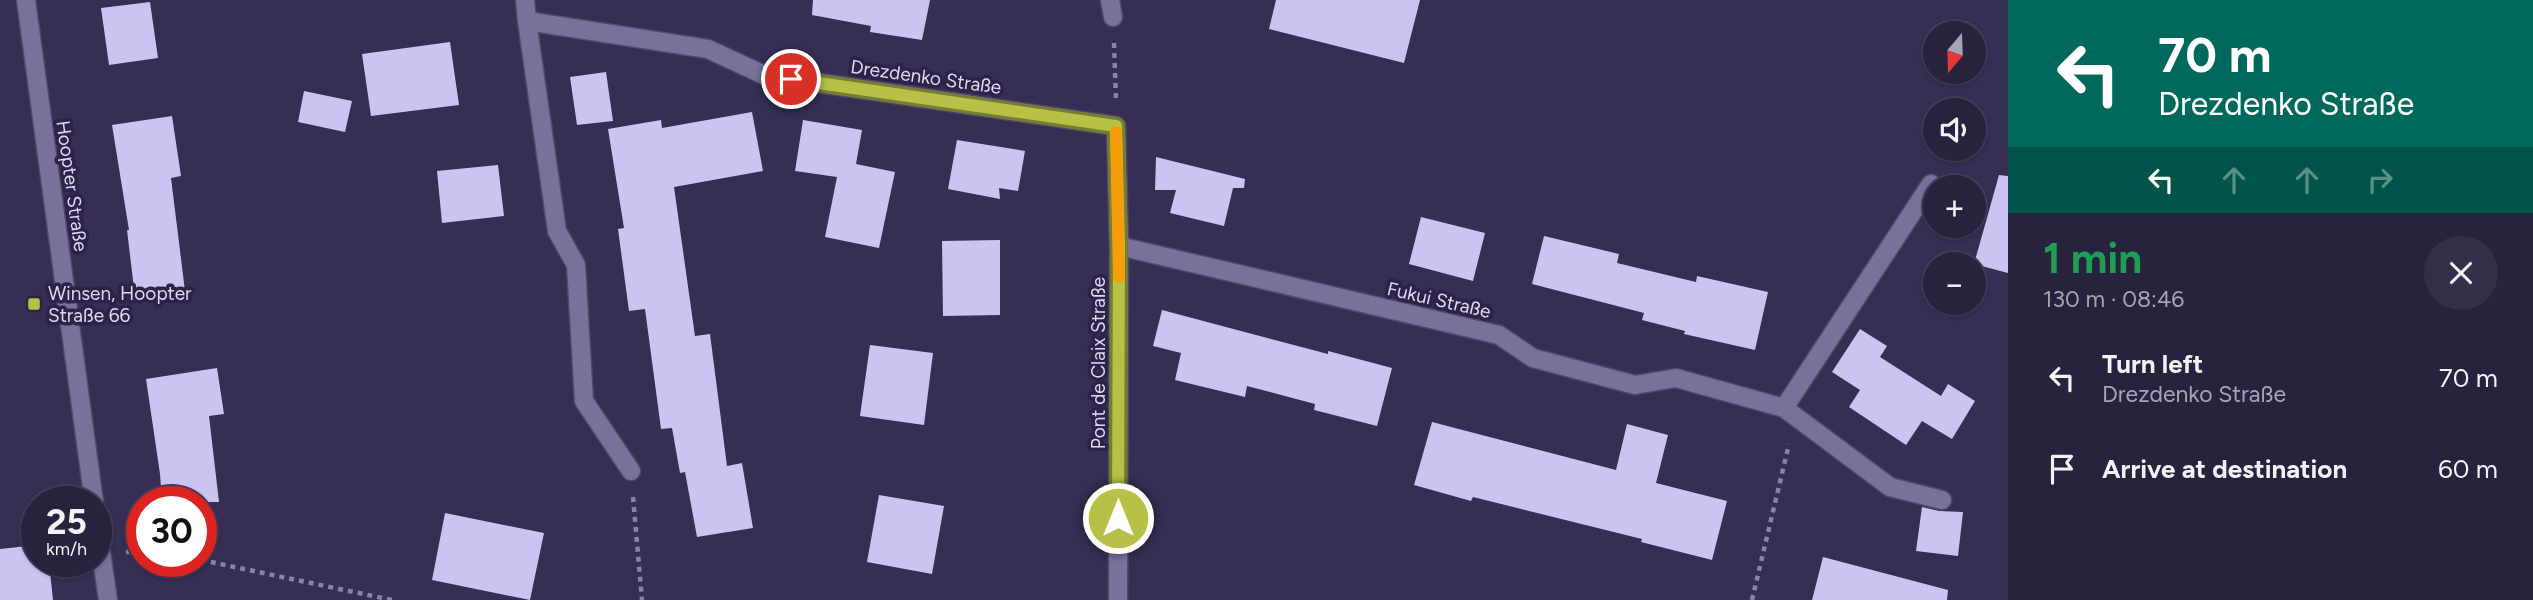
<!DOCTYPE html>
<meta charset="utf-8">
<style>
:root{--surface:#28223e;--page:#342f49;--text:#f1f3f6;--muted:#a5a4b0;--line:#443f58}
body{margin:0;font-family:Figtree,sans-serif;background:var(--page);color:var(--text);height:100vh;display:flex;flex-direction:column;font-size:26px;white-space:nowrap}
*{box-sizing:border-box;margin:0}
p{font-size:23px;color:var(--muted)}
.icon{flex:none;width:38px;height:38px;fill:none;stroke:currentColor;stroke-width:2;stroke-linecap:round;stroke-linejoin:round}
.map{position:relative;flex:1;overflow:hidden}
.panel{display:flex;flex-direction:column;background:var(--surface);width:525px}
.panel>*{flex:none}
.banner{background:#00695c;color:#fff;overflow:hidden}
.needle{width:46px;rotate:199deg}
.tools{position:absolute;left:1923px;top:21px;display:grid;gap:14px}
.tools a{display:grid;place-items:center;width:63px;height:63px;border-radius:50%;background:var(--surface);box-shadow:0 2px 5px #0004,0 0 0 2px var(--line);font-size:35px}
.speed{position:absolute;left:21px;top:486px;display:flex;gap:14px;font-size:35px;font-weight:700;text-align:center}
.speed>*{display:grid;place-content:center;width:91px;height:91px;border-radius:50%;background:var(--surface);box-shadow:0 2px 5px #0004,0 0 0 2px var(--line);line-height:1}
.speed small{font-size:18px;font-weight:400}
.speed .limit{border:10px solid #d22;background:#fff;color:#111}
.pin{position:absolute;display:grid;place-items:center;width:60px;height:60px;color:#fff;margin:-30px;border:4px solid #fff;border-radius:50%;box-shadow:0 2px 7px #0007}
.me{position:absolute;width:77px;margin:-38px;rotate:0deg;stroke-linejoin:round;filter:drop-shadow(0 0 5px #0008)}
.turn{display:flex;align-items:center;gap:24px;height:147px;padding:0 35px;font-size:32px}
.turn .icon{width:91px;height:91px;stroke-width:2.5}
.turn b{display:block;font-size:49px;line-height:60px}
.lanes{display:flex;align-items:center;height:66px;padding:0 35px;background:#0003;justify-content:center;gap:35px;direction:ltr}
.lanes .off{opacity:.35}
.round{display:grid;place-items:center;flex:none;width:74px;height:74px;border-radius:37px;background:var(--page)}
.overview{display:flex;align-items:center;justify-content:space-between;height:119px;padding:0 35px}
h1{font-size:42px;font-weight:700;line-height:52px;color:#1e9e55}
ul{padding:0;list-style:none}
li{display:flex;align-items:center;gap:21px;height:91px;padding:0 35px}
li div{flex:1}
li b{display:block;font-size:26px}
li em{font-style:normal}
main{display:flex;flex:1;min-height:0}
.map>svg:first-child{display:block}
.building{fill:#ccc3f2}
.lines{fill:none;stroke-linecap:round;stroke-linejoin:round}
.minor-casing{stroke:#504867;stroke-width:21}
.path{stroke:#8a84a2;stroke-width:4.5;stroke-dasharray:5 5;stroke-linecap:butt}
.minor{stroke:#79709b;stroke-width:18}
.route-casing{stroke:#777d2e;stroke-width:18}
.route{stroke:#b7c147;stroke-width:12}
.slow{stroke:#f59e0b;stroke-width:12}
.poi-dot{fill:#b7c147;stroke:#2d2348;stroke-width:2.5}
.labels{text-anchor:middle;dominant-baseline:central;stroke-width:7;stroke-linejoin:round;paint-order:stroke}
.street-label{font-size:19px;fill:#ddd9f0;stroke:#2d2348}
.poi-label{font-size:19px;fill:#ddd9f0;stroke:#2d2348;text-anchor:start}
</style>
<main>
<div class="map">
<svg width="2008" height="600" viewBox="0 0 2008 600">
<rect width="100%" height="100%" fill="#362e53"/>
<path class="building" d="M 813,0 L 930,0 L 922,40 L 870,32 L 871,26 L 812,15 Z
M 1276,0 L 1420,0 L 1404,63 L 1269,29 Z
M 150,2 L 158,58 L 109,65 L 101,8 Z
M 450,42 L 459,105 L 371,116 L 362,54 Z
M 606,72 L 613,121 L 577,125 L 570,77 Z
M 304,91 L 352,101 L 345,132 L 298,122 Z
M 752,112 L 763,171 L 674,187 L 695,336 L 710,334 L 727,466 L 742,463 L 753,528 L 697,537 L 685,472 L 680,473 L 672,428 L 661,429 L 645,309 L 629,311 L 618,229 L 624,228 L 608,129 L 661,120 L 662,128 Z
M 172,116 L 181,176 L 171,178 L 185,291 L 135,297 L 127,230 L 129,230 L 112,125 Z
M 803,120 L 862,130 L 856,164 L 895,172 L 879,248 L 825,237 L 837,177 L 795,171 Z
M 957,140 L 1025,151 L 1018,191 L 999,188 L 1000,199 L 948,189 Z
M 1156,157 L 1245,179 L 1244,188 L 1233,188 L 1224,226 L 1170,213 L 1176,190 L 1155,190 Z
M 498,165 L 504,216 L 442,223 L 437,171 Z
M 1999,175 L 2008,176 L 2008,273 L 1974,264 Z
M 1421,217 L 1485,233 L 1473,281 L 1409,264 Z
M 1544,236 L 1619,254 L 1617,263 L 1696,282 L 1697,276 L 1768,292 L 1755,350 L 1684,334 L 1685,331 L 1642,320 L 1644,313 L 1532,284 Z
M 1000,240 L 1000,315 L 943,316 L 942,241 Z
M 1162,310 L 1328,354 L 1328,351 L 1392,368 L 1377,426 L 1314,410 L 1315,404 L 1247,386 L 1245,397 L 1175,380 L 1181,353 L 1153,346 Z
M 1860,329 L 1887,346 L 1880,357 L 1941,396 L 1948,384 L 1975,401 L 1952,439 L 1922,421 L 1906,445 L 1849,407 L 1860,390 L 1832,372 Z
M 870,345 L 933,353 L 924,425 L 860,416 Z
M 217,368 L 224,414 L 209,416 L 219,502 L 162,502 L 160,474 L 146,379 Z
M 1432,422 L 1616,470 L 1627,424 L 1668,435 L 1656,483 L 1727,501 L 1712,560 L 1641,542 L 1642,539 L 1473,497 L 1471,501 L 1414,485 Z
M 879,495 L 944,506 L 932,574 L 867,562 Z
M 1922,507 L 1939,511 L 1963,512 L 1958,556 L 1916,551 Z
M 445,513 L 544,533 L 530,600 L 432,580 Z
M 37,545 L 37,562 L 49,562 L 53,600 L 0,600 L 0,549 Z
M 1823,557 L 1948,590 L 1947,600 L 1812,600 Z"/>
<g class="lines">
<defs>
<path id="minor" d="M 26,0 L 94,502
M 525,0 L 527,21 L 708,49 L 764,75 L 1116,126 L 1119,246 L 1118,600
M 1110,0 L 1113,17
M 527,21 L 557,231 L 576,265 L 584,401 L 631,471
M 1119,246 L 1499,335 L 1533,358 L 1635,385 L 1676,378 L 1784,408 L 1931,184
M 1784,408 L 1890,487 L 1942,500
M 96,518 L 108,600"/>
</defs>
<use href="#minor" class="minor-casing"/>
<path class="path" d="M 1114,43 L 1116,101
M 633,497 L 642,600
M 126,552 L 142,552
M 201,560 L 392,600
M 1752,600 L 1789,444"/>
<use href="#minor" class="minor"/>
</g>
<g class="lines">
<defs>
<path id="route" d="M 791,79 L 1116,126 L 1119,246 L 1118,518"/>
</defs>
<use href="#route" class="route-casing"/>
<use href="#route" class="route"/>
<path class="slow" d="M 1116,132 L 1119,277"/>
</g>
<rect class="poi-dot" x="27" y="297" width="14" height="14" rx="3.5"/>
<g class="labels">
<g class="street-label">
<text transform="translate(926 77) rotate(8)">Drezdenko Straße</text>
<text transform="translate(72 186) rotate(82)">Hoopter Straße</text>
<text transform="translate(1439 300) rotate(13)">Fukui Straße</text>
<text transform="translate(1098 363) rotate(-90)">Pont de Claix Straße</text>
</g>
<g class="poi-label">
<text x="48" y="293">Winsen, Hoopter<tspan x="48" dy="22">Straße 66</tspan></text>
</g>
</g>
</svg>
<div class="tools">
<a><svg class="needle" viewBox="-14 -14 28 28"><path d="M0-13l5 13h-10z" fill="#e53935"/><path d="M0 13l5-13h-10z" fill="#a5a4b0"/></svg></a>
<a><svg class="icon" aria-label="sound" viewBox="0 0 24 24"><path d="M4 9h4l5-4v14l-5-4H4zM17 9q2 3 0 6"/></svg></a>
<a>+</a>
<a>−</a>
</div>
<div class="speed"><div>25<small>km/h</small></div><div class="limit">30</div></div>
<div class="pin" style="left:791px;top:79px;background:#d93025"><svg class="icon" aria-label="arrive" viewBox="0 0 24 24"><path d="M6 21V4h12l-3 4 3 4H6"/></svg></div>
<svg class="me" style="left:1118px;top:518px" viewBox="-20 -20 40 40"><circle r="17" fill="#b7c147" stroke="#fff" stroke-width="3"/><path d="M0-11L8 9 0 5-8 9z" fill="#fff"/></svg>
</div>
<section class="panel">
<div class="banner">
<div class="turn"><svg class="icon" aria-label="left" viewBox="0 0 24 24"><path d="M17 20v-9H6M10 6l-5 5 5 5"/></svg><div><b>70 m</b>Drezdenko Straße</div></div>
<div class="lanes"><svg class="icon" aria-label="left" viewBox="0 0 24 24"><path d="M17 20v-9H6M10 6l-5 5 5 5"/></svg><svg class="icon off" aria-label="ahead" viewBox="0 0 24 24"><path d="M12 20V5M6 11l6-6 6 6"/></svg><svg class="icon off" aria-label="ahead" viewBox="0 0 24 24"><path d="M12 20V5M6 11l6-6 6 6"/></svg><svg class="icon off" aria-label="right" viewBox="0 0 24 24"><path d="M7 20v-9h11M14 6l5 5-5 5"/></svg></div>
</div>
<div class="overview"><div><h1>1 min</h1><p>130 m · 08:46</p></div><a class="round"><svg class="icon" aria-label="close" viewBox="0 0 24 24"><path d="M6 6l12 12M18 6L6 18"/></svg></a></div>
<ul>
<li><svg class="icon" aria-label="left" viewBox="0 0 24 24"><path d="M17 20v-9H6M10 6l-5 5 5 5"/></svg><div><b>Turn left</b><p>Drezdenko Straße</p></div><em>70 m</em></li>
<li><svg class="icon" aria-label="arrive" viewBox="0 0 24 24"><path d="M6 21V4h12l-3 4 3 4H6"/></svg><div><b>Arrive at destination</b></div><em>60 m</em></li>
</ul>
</section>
</main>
